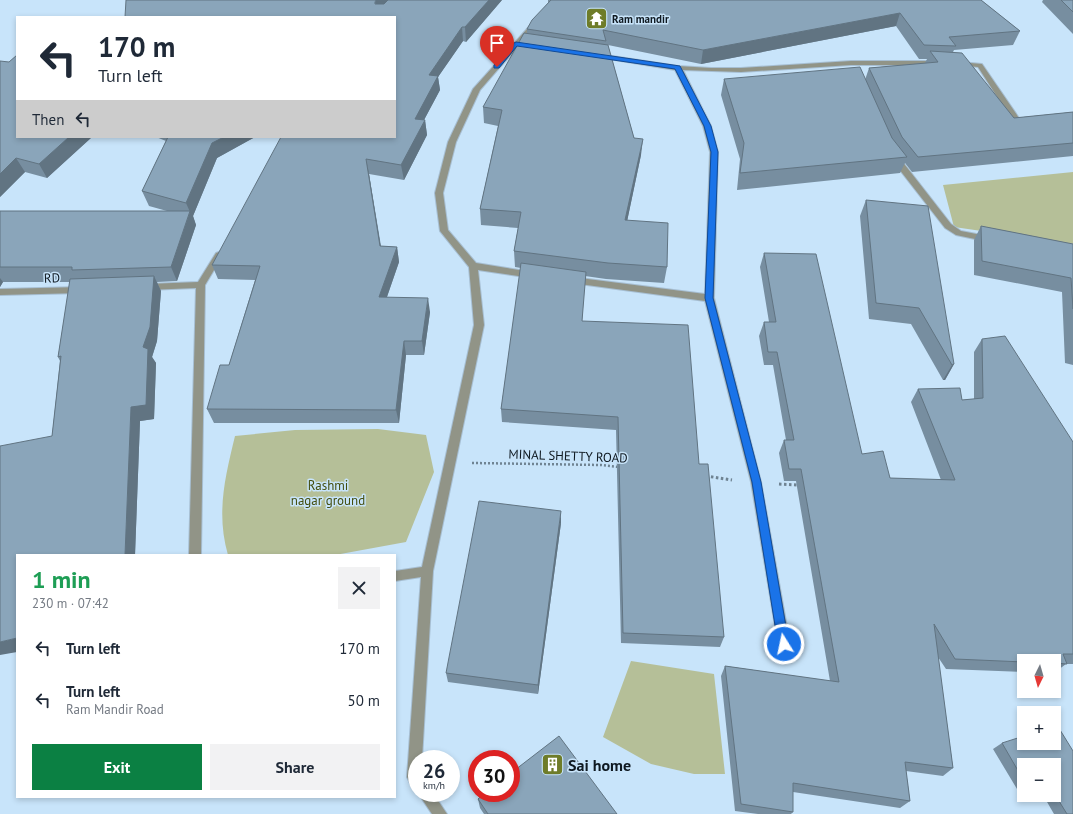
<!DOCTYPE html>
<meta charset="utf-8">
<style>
:root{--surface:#fff;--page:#f2f2f3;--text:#1f2937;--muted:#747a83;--accent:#0b8043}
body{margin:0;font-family:"PT Sans",sans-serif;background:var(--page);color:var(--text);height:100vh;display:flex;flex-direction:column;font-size:15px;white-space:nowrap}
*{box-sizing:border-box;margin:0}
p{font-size:13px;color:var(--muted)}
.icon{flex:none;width:22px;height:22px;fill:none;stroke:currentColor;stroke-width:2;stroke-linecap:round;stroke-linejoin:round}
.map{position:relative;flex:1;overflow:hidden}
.drawer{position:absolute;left:16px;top:554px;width:380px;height:244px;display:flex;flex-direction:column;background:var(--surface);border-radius:0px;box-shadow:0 2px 6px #0003}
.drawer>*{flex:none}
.top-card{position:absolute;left:16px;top:16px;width:380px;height:122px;border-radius:0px;box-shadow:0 2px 6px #0003;background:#fff;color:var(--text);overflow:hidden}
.needle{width:26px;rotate:185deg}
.buttons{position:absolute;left:1017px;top:654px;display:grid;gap:8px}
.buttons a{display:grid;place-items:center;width:44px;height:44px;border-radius:0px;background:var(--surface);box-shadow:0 2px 6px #0003;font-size:20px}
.speed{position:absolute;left:408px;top:750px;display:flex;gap:8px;font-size:20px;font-weight:700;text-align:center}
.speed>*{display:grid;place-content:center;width:52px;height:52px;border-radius:50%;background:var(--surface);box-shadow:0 2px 6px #0003;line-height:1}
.speed small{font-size:10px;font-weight:400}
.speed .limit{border:6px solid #d22;background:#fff;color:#111}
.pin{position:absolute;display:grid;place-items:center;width:34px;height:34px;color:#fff;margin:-41px -17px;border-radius:50% 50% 50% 0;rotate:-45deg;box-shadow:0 0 4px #0007}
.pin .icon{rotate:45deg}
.me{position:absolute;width:44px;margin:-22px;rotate:350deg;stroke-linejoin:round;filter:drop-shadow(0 0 3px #0008)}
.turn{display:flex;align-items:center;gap:14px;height:84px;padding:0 16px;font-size:18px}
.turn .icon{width:52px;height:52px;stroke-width:2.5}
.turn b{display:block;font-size:28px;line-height:34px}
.then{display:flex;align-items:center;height:38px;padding:0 16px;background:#0003;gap:8px;font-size:15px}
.round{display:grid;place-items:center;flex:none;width:42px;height:42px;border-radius:0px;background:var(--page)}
.overview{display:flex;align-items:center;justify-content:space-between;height:68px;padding:0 16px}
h1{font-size:24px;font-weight:700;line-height:30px;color:#1e9e55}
.cta{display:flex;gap:8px;margin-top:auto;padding:8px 16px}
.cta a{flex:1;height:46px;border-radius:0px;background:var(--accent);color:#fff;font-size:16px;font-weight:700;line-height:46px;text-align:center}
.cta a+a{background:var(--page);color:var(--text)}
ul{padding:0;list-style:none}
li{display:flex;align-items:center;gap:12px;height:52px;padding:0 16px}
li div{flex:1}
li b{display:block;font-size:15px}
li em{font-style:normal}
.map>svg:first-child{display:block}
.green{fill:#b5bf98}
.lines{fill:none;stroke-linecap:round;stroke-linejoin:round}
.street-casing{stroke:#a7bfd3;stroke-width:2}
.path-far1{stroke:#6f8392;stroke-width:2.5;stroke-dasharray:2 2;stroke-linecap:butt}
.path{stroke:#6f8392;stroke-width:3;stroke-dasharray:2.5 2.5;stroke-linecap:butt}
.street{fill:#919487;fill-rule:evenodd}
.wall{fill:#778ea0}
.shaded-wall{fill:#617482}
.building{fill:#8aa5ba;stroke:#617482}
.route{fill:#1a73e8;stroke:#114b97}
.labels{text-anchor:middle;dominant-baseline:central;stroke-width:3;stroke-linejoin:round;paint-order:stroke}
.far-poi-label{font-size:11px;font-weight:bold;fill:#0f1921;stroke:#c8e4fa;text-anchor:start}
.street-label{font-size:13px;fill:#0f1921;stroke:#c8e4fa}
.park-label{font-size:13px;fill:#434d0d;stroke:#c8e4fa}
.near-poi-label{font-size:16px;font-weight:bold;fill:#0f1921;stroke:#c8e4fa;text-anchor:start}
</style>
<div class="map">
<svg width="1073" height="814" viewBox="0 0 1073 814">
<rect width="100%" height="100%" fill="#c8e4fa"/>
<path class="green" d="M 1073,172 L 1073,244 L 954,227 L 943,185 Z
M 378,429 L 426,435 L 434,472 L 406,542 L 335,555 L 228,555 C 216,514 225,477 235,436 L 295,430 Z
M 631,661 L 714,674 L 725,774 L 694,774 L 651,764 L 603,737 Z"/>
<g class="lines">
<defs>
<path id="street" d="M 535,20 L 540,21 L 480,90 L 456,142 L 443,193 L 448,230 L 476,263 L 532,272 L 536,275 L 532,278 L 478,270 L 484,325 L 433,571 L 422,759 L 417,759 L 417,789 L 412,787 L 407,777 L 421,577 L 395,581 L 395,571 L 422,567 L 474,325 L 469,267 L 440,231 L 435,193 L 448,142 L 473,89 Z
M 599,54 L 678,66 L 711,68 L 741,68 L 851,61 L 938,61 L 942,63 L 938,65 L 851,65 L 741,72 L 683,70 L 711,126 L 718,152 L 714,298 L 761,482 L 790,644 L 788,648 L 784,650 L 780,648 L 778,644 L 751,482 L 705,301 L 572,283 L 568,280 L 572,277 L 705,294 L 710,152 L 703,126 L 675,70 L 597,57 L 597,55 Z
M 960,62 L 982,64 L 1021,121 L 1020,123 L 1014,123 L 978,67 L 958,65 L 958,63 Z
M 892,156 L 898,156 L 951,224 L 961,231 L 992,237 L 993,239 L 992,241 L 989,242 L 956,235 L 945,228 L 892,160 Z
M 219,252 L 223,255 L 205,285 L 201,555 L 189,555 L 196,288 L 147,290 L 143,287 L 147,284 L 198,282 L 216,253 Z
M 81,287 L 85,290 L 81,293 L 0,295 L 0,289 Z
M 418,793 L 433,793 L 447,814 L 432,814 Z"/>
</defs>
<use href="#street" class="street-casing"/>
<path class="path-far1" d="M 472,463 L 601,465 L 619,467"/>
<path class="path" d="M 706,476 L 732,480
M 779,484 L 798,485"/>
<use href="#street" class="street"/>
</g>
<path class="wall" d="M 502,0 L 466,42 L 463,41 L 438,77 L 440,90 L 424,120 L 425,120 L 427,135 L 404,180 L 369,174 L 381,246 L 397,247 L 399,262 L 387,297 L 430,312 L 424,355 L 406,355 L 399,423 L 214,423 L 207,409 L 229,365 L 255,280 L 218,279 L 212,265 L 395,17 Z
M 548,0 L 981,0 L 1020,31 L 1013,45 L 954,50 L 953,52 L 1014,118 L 1073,112 L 1073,156 L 912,172 L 905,163 L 900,173 L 737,190 L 740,159 L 721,95 L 724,79 L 865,80 L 869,68 L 925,63 L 927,59 L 919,59 L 896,26 L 701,64 L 608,45 L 634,138 L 641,155 L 627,221 L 667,267 L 664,283 L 606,279 L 585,276 L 582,321 L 699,464 L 724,637 L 720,647 L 621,643 L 616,430 L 502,422 L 501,409 L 521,268 L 515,267 L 514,251 L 518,228 L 481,225 L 480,209 L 498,126 L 484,123 L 483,107 L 527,33 L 527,29 L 548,3 Z
M 1043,0 L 1073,0 L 1073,34 L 1042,2 Z
M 9,62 L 17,137 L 92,137 L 47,178 L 25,172 L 0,197 Z
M 156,137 L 255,137 L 217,158 L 193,216 L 196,225 L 177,281 L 157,282 L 161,291 L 157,341 L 152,357 L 156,363 L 154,419 L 140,421 L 135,555 L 17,555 L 52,436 L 60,361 L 58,357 L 70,282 L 3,282 L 0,287 L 0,211 L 167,211 L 149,206 L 142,191 L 166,141 Z
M 866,200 L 954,364 L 945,380 L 943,380 L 911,324 L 869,319 L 860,216 Z
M 981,226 L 1073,244 L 1073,365 L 1065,363 L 1062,292 L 974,275 L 974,240 Z
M 764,253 L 862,454 L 890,478 L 941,480 L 911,402 L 918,389 L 962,400 L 974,399 L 974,352 L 982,339 L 1073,442 L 1073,664 L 1066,664 L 1054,673 L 1054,661 L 1024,661 L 1024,672 L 946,669 L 938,657 L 953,768 L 943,776 L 906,771 L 910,801 L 900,808 L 793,792 L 793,812 L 791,814 L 758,814 L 735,811 L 721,676 L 725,666 L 830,681 L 796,481 L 784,481 L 779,453 L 784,440 L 786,440 L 773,365 L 764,365 L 759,336 L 764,322 L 769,322 L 760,267 Z
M 561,523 L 538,694 L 448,682 L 446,673 Z
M 1002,743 L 1073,751 L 1073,814 L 1054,814 L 1043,795 L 1054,795 L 1054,765 L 1024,765 L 1024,786 L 1017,789 L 993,749 Z
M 478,799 L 617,814 L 484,814 L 480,808 Z"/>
<path class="shaded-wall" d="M 376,0 L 393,0 L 377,16 L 375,2 Z
M 489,0 L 502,0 L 466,42 L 465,27 Z
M 900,13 L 896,26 L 701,64 L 703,50 Z
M 462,27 L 463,41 L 438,77 L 440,90 L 417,133 L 415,119 L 429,75 Z
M 425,120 L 427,135 L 404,180 L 401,165 Z
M 69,137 L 92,137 L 47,178 L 39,164 Z
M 224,137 L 255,137 L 217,158 L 193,216 L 196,225 L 177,281 L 171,267 L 190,212 L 186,203 L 212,143 Z
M 643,139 L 641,155 L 624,236 L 625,220 Z
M 16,158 L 25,172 L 0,197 L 0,174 Z
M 366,159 L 369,174 L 383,261 L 380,246 Z
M 397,247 L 399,262 L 382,311 L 379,297 Z
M 154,276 L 161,291 L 157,341 L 152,357 L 156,363 L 154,419 L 140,421 L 135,555 L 125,555 L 131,407 L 143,347 Z
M 0,278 L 3,282 L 0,287 Z
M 428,298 L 430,312 L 424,355 L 422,341 Z
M 404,341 L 406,355 L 399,423 L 396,410 Z
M 954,364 L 945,380 L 943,380 L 952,365 Z
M 561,511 L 561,523 L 538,694 L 538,685 Z
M 17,638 L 17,652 L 0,655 L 0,642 Z
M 1024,784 L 1024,786 L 1017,789 Z"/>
<path class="building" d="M 126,0 L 376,0 L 375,2 L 375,4 L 384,4 L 388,0 L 489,0 L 465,27 L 462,27 L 429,75 L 438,76 L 415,119 L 425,120 L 401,165 L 366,159 L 380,246 L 397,247 L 379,297 L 428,298 L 422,341 L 404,341 L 396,410 L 207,409 L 220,365 L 229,365 L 260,266 L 212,265 L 281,137 L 395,137 L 395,17 L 125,17 Z
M 551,0 L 981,0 L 1020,31 L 949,37 L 956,46 L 924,45 L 900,13 L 703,50 L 603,30 L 606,41 L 527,29 L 532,20 Z
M 1061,0 L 1073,0 L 1073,12 Z
M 524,33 L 608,45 L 634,138 L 643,139 L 625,220 L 668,223 L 667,267 L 608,263 L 514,251 L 521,212 L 480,209 L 502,110 L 483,107 Z
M 930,51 L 962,53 L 1014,118 L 1073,112 L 1073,143 L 918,157 L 902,137 L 869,68 L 938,62 Z
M 17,55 L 17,137 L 69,137 L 39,164 L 16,158 L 0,174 L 0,61 L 9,62 Z
M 860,67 L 892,138 L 907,157 L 740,173 L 744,143 L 724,79 Z
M 168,137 L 224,137 L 212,143 L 186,203 L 142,191 Z
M 866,200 L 928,206 L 954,364 L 952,365 L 919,308 L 876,303 Z
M 0,211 L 190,211 L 171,267 L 72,270 L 72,267 L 0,267 Z
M 981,226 L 1073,244 L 1073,309 L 1071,278 L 982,261 Z
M 764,253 L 816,254 L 862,454 L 883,451 L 890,478 L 955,480 L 918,389 L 960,388 L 962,400 L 983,398 L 982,339 L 1005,336 L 1073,442 L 1073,654 L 1063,654 L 1067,664 L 1054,663 L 1054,661 L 1024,661 L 1024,662 L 955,659 L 934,624 L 953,768 L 905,762 L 910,801 L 793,783 L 793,812 L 741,804 L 725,666 L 839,682 L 801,469 L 789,469 L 784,440 L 794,440 L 777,352 L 768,352 L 764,322 L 776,322 Z
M 521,263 L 586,272 L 582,321 L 688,325 L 699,464 L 708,464 L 724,637 L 623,633 L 618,417 L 501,409 Z
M 154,276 L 150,327 L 143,347 L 148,349 L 146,405 L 131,407 L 125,555 L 17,555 L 17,638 L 0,642 L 0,446 L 52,436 L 61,356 L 58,357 L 70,279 Z
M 479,501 L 561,511 L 538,685 L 446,673 Z
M 1057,725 L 1073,751 L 1073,814 L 1067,814 L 1054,793 L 1054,765 L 1024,765 L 1024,781 L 1002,743 L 1024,736 L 1024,743 L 1054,743 L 1054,726 Z
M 559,736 L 617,814 L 488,814 L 478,799 L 485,793 L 511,793 L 511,773 Z"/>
<path class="route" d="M 516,42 L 680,66 L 711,126 L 718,152 L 713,298 L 761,482 L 789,644 L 788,648 L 784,649 L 780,648 L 778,644 L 752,482 L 705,298 L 711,152 L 704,126 L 675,69 L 517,46 L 499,68 L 494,68 L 494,65 L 514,43 Z"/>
<defs>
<symbol id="temple-square" viewBox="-11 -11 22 22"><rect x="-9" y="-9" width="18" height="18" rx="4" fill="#6e7c29" stroke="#c8e4fa"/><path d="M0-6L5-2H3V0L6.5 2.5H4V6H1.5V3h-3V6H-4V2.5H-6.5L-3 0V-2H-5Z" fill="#fff"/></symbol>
<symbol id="building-square" viewBox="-11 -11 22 22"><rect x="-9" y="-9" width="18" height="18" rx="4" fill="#6e7c29" stroke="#c8e4fa"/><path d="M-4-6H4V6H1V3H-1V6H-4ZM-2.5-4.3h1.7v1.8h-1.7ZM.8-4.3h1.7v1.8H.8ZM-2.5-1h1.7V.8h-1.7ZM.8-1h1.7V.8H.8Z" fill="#fff"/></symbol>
</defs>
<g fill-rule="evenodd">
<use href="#temple-square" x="584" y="6" width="25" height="25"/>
<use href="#building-square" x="540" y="752" width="25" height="25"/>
</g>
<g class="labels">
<g class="far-poi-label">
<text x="612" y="19">Ram mandir</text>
</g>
<g class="street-label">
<text transform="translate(52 278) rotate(-2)">RD</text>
<text transform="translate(568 456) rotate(2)">MINAL SHETTY ROAD</text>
</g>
<g class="park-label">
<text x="328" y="485">Rashmi<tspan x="328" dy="15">nagar ground</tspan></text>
</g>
<g class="near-poi-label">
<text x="568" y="765">Sai home</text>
</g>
</g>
</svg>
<div class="buttons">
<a><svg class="needle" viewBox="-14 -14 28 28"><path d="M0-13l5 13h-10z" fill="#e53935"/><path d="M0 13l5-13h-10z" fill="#747a83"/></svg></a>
<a>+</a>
<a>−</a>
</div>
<div class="speed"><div>26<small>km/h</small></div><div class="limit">30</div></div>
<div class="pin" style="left:497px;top:67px;background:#d93025"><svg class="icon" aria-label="arrive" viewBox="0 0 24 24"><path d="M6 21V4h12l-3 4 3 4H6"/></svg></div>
<svg class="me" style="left:784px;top:644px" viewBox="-20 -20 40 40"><circle r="17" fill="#1a73e8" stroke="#fff" stroke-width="3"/><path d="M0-11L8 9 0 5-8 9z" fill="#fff"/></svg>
<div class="top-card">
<div class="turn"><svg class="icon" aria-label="left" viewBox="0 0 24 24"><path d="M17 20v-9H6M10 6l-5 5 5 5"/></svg><div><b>170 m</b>Turn left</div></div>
<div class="then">Then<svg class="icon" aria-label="left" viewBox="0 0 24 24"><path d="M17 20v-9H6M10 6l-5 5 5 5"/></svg></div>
</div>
<section class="drawer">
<div class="overview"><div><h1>1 min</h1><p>230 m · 07:42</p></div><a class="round"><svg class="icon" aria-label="close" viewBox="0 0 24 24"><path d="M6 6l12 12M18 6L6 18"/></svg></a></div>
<ul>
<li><svg class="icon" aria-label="left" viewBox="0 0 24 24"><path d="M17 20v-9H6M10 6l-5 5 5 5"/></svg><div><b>Turn left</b></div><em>170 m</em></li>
<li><svg class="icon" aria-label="left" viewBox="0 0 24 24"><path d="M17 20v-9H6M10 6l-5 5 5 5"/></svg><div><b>Turn left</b><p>Ram Mandir Road</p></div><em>50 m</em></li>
</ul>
<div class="cta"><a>Exit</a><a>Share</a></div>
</section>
</div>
